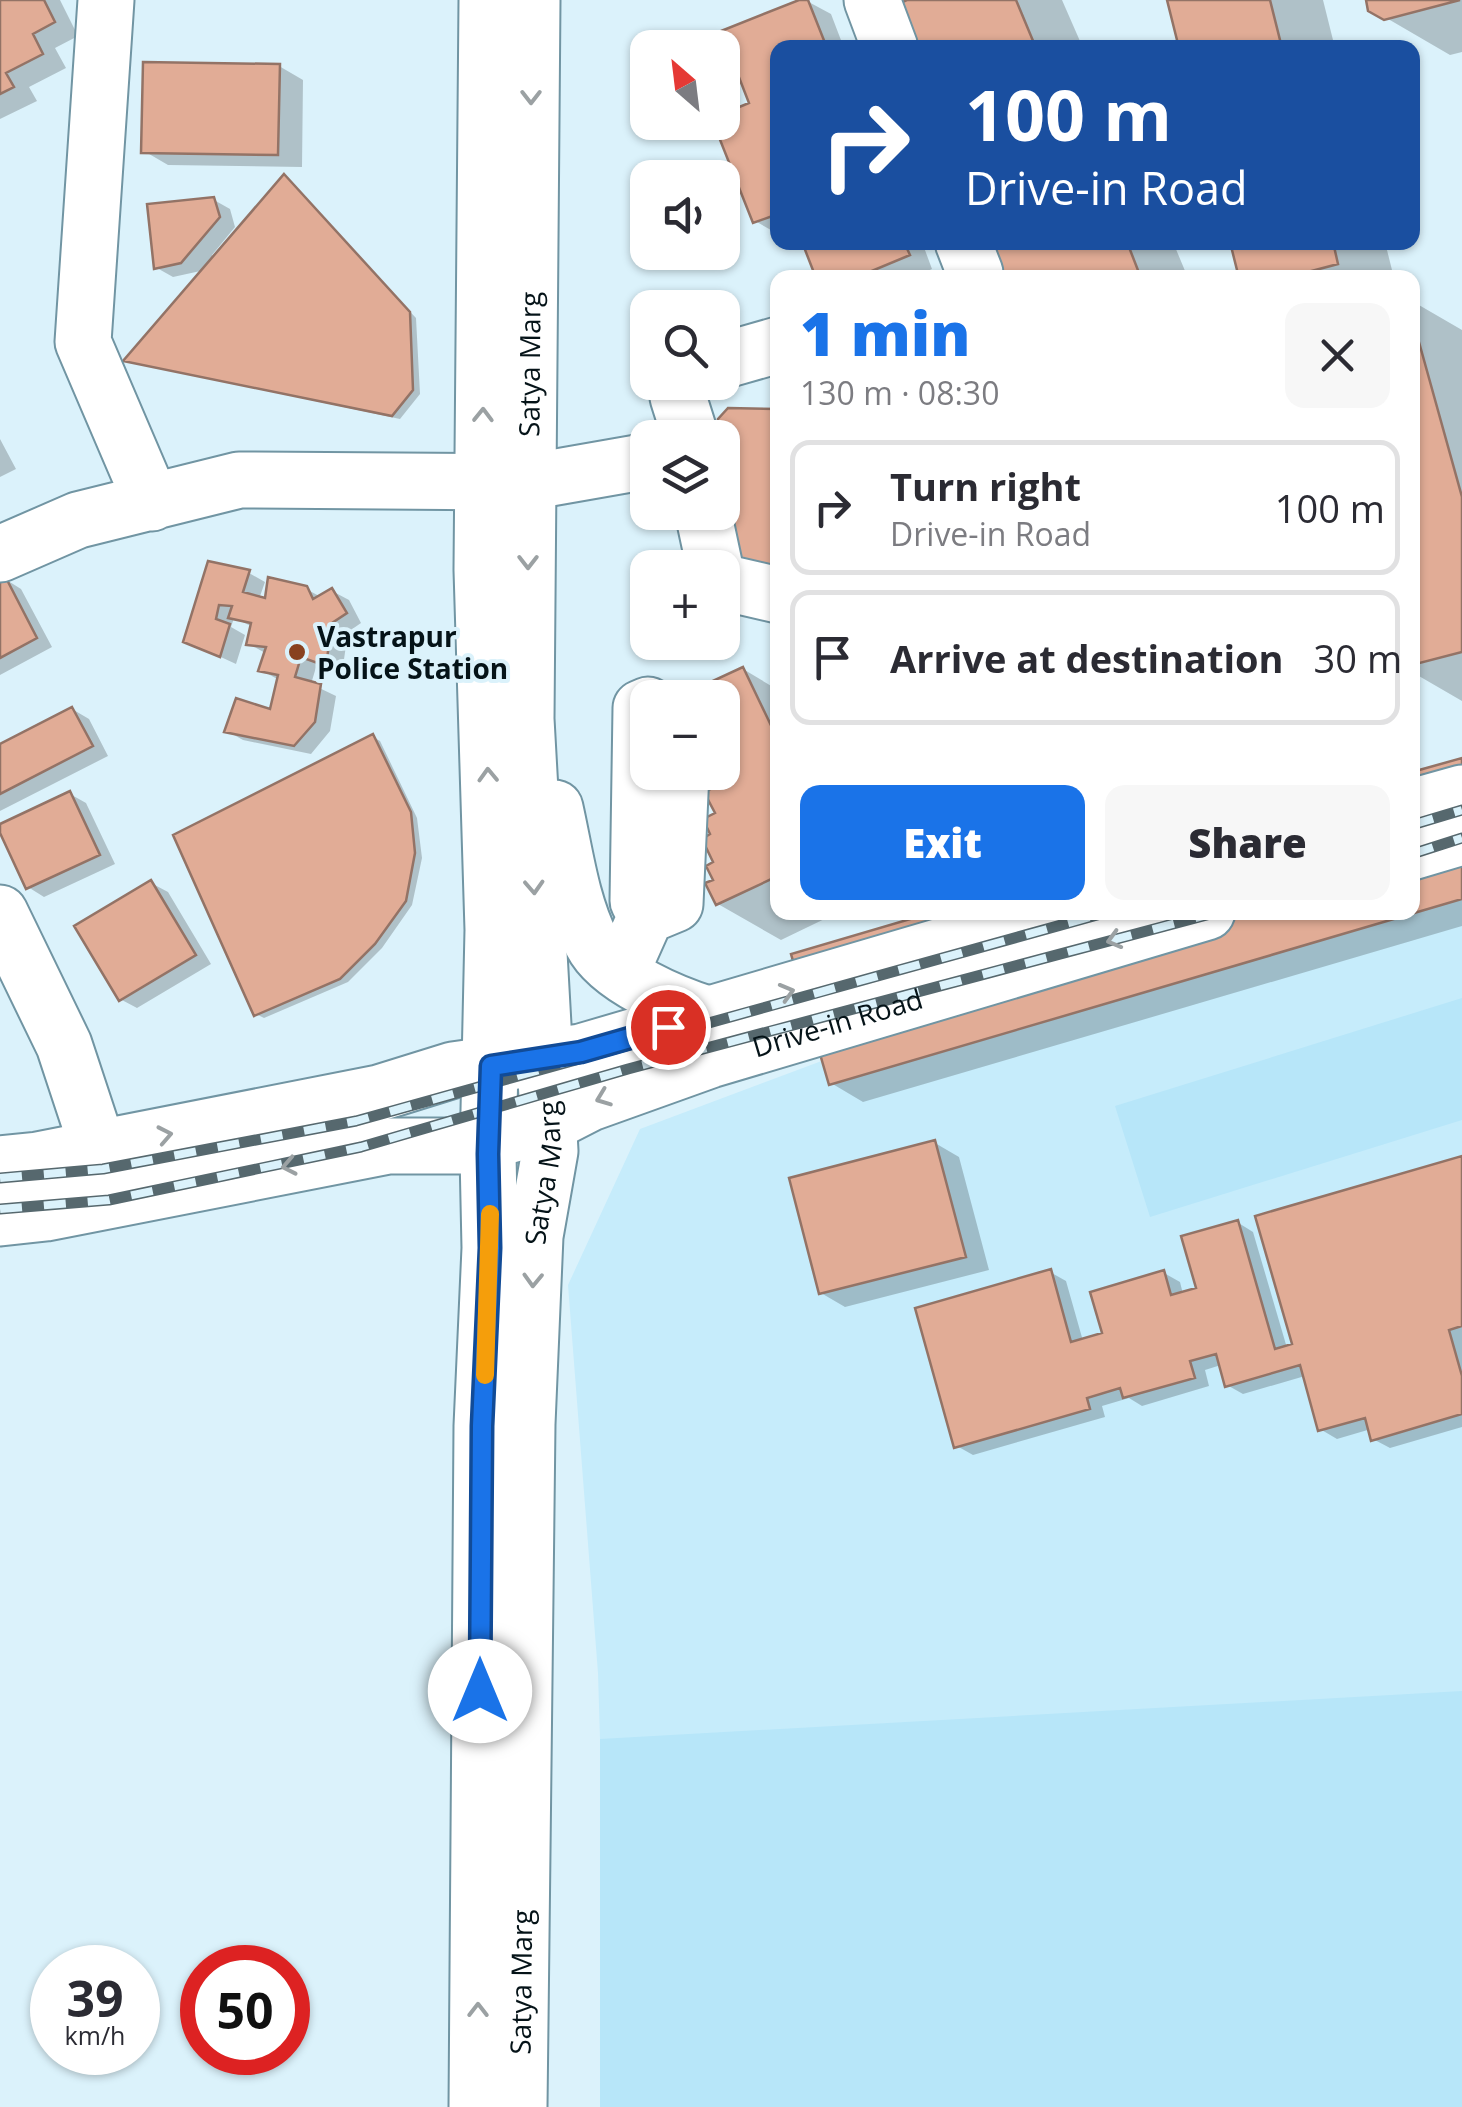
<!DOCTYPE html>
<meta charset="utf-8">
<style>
:root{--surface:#fff;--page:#f7f7f7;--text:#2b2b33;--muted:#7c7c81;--line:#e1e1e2;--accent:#1a73e8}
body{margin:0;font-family:"Open Sans",sans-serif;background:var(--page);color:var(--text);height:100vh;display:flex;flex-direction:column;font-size:38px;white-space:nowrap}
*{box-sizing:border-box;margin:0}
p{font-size:32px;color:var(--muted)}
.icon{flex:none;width:55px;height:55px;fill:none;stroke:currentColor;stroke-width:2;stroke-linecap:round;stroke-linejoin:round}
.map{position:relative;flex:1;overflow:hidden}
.details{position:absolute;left:770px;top:270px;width:650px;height:650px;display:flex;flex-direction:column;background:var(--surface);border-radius:20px;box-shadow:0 2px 8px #0004}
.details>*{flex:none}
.banner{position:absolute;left:770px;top:40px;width:650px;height:210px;border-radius:20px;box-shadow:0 2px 8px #0004;background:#1a4fa0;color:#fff;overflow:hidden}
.needle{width:65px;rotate:332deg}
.fabs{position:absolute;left:630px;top:30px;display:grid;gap:20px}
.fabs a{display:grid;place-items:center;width:110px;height:110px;border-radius:20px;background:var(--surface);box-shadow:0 2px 8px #0004;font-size:50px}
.speed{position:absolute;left:30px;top:1945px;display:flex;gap:20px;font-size:50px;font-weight:700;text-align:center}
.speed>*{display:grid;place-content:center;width:130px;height:130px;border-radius:50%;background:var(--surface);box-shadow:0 2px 8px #0004;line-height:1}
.speed small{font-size:25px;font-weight:400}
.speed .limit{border:15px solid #d22;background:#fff;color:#111}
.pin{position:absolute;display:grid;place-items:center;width:85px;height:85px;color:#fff;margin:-42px;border:5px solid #fff;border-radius:50%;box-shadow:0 2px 10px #0007}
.me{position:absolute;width:110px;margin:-55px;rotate:0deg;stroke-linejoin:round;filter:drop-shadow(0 0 8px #0008)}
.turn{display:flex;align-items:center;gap:35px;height:210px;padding:0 30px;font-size:45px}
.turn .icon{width:130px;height:130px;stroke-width:2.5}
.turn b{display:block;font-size:70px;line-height:85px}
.round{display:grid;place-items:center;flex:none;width:105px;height:105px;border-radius:20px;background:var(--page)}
.summary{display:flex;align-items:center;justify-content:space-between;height:170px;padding:0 30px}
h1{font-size:60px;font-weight:800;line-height:75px;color:var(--accent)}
.cta{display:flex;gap:20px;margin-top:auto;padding:20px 30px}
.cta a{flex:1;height:115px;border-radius:20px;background:var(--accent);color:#fff;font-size:40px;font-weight:800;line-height:115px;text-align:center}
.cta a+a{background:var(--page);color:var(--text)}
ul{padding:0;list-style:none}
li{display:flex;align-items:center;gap:30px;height:135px;margin:0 20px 15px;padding:0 10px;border:5px solid var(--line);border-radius:20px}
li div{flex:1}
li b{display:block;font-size:38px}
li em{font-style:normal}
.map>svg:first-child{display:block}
.built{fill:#c6ecfb}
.green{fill:#b7e6f9}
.shadow{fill:#0003}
.building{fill:#e1ac96;stroke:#937366;stroke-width:2.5}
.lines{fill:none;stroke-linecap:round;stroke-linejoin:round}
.minor-casing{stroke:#7195a3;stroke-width:59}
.major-casing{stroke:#7195a3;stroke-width:59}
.minor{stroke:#fff;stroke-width:55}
.major{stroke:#fff;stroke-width:55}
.rail-casing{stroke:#56686e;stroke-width:11}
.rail{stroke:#dbf2fb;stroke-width:8;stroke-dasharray:22;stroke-linecap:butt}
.oneway{stroke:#9ba1a3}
.route-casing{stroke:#114b97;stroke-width:25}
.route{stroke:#1a73e8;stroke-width:18}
.slow{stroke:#f59e0b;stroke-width:18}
.poi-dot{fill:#88411f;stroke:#dbf2fb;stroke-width:4}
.labels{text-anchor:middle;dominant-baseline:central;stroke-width:8;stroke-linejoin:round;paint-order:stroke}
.street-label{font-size:28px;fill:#051318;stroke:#dbf2fb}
.poi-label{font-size:28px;font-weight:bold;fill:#051318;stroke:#dbf2fb;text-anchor:start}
</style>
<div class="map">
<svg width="1462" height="2107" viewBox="0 0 1462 2107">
<rect width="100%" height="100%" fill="#dbf2fb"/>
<path class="built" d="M 1462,881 L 1462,1698 L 872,1739 L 600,1739 L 598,1673 L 568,1285 L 640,1129 L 894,1034 L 1412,912 Z"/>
<path class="green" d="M 1462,998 L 1462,1120 L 1150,1217 L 1115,1106 Z
M 1462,1691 L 1462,2107 L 600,2107 L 600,1739 Z"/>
<path class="shadow" d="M 0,0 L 60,0 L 78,36 L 55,48 L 66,68 L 29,87 L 37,101 L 0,119 Z
M 805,0 L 831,14 L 844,48 L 778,48 L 778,234 L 755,221 L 722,122 L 753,105 L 724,32 Z
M 914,0 L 1062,0 L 1083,48 L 902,48 Z
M 1169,0 L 1323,0 L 1335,48 L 1182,48 Z
M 1368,0 L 1462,0 L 1462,52 L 1450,55 L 1371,9 Z
M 279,66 L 303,80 L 302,167 L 168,165 L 144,151 Z
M 285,178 L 416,318 L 420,394 L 400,419 L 127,361 L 205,270 L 173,277 L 157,268 L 214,200 L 230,209 L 235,227 L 212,255 L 215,258 Z
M 805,242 L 922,242 L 932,269 L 912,278 L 819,278 Z
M 992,242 L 1173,242 L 1188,278 L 1007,278 Z
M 1232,242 L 1385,242 L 1394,278 L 1242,278 Z
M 1412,301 L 1462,330 L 1462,701 L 1412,672 Z
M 0,439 L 16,469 L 0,477 Z
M 210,564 L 249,573 L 265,582 L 259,599 L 267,601 L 306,589 L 321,597 L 332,591 L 349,600 L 361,623 L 348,632 L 342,673 L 317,664 L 311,684 L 336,696 L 330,731 L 311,754 L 243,740 L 227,731 L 272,713 L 279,680 L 261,670 L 267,654 L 249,644 L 253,627 L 234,618 L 231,627 L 245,635 L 236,664 L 186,641 Z
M 5,579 L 21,589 L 52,647 L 0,675 L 0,582 Z
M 743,669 L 778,690 L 778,912 L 839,912 L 781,940 L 718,904 L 713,835 L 718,815 L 718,789 Z
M 72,709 L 89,719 L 108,756 L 0,811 L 0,746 Z
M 373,737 L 380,741 L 417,818 L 422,858 L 412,905 L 382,948 L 348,982 L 264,1018 L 256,1014 Z
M 1462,761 L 1462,926 L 863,1102 L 831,1083 L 1412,912 Z
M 70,794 L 86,803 L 115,864 L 44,897 L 28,887 Z
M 151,883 L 168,892 L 211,964 L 137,1008 L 120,999 Z
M 935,1143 L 959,1157 L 989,1270 L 845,1307 L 821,1293 Z
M 1462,1159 L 1462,1427 L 1390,1448 L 1373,1439 L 1371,1429 L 1337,1439 L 1320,1429 L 1305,1376 L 1243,1394 L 1227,1385 L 1221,1365 L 1205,1370 L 1209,1386 L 1142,1406 L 1129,1398 L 1102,1406 L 1105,1417 L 973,1455 L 957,1446 L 1050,1272 L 1066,1281 L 1083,1341 L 1105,1335 L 1164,1273 L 1180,1282 L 1183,1294 L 1199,1289 L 1237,1222 L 1253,1232 L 1287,1348 L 1295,1346 Z"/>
<path class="building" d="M 0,0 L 44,0 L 55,22 L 33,34 L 43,54 L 6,73 L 14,87 L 0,94 Z
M 799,0 L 808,0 L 827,48 L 778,48 L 778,214 L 753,223 L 713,122 L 722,122 L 722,114 L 749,103 L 721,31 Z
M 907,0 L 1016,0 L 1036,48 L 899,48 L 884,10 Z
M 1167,0 L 1270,0 L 1282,48 L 1179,48 Z
M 1366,0 L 1460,0 L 1384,20 L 1368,11 Z
M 143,62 L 280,64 L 278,155 L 141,153 Z
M 284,174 L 410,312 L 413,390 L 392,416 L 123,361 Z
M 214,197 L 220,217 L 181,263 L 154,269 L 147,204 Z
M 802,242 L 904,242 L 910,255 L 855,278 L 816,278 Z
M 990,242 L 1127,242 L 1141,278 L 1004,278 Z
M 1230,242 L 1333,242 L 1338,264 L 1285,278 L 1239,278 Z
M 1412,317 L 1462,497 L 1462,652 L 1412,665 Z
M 728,408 L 778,409 L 778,576 L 729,572 L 724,522 L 725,454 L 722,454 L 722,438 L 717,438 L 718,419 Z
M 208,561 L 250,570 L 243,592 L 265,598 L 268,577 L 307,586 L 313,599 L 332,588 L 347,613 L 332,623 L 326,666 L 301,657 L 295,677 L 321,684 L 315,722 L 294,746 L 224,732 L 236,698 L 270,709 L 278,675 L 258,671 L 266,647 L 246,645 L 251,623 L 228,618 L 232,606 L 219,605 L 216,619 L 230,624 L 220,657 L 183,642 Z
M 5,576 L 37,638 L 0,658 L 0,579 Z
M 743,667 L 778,740 L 778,876 L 716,905 L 705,883 L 713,880 L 706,866 L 713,862 L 702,839 L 710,834 L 703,819 L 715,813 L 704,792 L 715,787 L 708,772 L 722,772 L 722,698 L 713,698 L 706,684 Z
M 72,707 L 93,746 L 0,794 L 0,744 Z
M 373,734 L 411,812 L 415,853 L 406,901 L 375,944 L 340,979 L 254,1016 L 173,835 Z
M 1462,758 L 1462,899 L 829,1085 L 791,954 L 934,912 L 1412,912 L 1412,772 Z
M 70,791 L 100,855 L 26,889 L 0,833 L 0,824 Z
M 151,880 L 196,955 L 119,1001 L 74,926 Z
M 935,1140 L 966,1257 L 819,1294 L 789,1178 Z
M 1462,1156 L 1462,1326 L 1449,1330 L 1462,1376 L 1462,1414 L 1371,1441 L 1365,1418 L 1318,1431 L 1300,1365 L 1225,1387 L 1216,1354 L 1190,1361 L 1195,1378 L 1123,1398 L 1120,1388 L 1087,1398 L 1090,1409 L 954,1448 L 915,1308 L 1051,1269 L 1071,1342 L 1102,1333 L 1090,1292 L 1164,1270 L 1171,1295 L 1196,1288 L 1181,1236 L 1238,1220 L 1275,1349 L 1292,1344 L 1255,1216 Z"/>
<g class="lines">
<defs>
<path id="minor" d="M 106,0 L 83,342 L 152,503
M 872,0 L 890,48
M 963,242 L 975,273
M 722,361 L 778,345
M 684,382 L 678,397 L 691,438
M 703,512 L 715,568
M 0,554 L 78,520 L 239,480 L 528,482 L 648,461
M 722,582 L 778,595
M 0,913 L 64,1045 L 98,1148
M 646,916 L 638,901 L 641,708 L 648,705
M 621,972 L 646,916 L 675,904 L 681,772"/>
<g id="major">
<path d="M 1412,807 L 1462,793"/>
<path d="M 555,808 C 565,852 571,903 592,943 C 610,978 675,1004 710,1015"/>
<path d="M 1412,852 L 1462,837"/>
<path d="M 0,1164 L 38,1160 L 379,1093 L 453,1070 L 581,1052 L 1057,912"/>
<path id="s1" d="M 0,1218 L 46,1213 L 388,1146 L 466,1146 L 489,1141 L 549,1124 L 590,1103 L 710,1060 L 1207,912"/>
<path d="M 477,2107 L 482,1426 L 490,1248 L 488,1155 L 493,930 L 482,570 L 487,0"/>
<path id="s2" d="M 519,2107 L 527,1424 L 535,1236 L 550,1151 L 526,719 L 532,0"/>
</g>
</defs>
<use href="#minor" class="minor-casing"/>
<use href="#major" class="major-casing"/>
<use href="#minor" class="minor"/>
<use href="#major" class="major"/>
<defs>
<path id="rail" d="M 1412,825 L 1462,810
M 1412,854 L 1462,838
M 0,1178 L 103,1169 L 356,1121 L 1108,912
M 0,1209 L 109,1200 L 361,1147 L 628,1069 L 1218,912"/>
</defs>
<use href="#rail" class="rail-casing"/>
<use href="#rail" class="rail"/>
</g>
<defs><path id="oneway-chevron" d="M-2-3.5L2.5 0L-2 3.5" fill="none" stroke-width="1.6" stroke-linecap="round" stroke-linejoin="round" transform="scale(2.5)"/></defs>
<g class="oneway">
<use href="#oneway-chevron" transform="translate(531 97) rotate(90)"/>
<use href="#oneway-chevron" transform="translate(483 415) rotate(-89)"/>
<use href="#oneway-chevron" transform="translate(528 562) rotate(90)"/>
<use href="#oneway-chevron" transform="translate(488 775) rotate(-92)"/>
<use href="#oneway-chevron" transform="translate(534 887) rotate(87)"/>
<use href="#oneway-chevron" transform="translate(1114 940) rotate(164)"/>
<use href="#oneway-chevron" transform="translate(787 992) rotate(-16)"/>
<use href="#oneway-chevron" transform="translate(603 1098) rotate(159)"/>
<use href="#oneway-chevron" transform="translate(165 1135) rotate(-11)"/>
<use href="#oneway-chevron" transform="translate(289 1166) rotate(169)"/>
<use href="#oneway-chevron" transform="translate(533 1280) rotate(92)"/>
<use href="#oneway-chevron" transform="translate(478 2010) rotate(-90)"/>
</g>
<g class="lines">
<defs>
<path id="route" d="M 480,1691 L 482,1426 L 490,1248 L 488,1154 L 491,1066 L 581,1052 L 668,1027"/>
</defs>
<use href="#route" class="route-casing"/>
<use href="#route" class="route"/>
<path class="slow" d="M 485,1375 L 490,1214"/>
</g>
<circle class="poi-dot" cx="297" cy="652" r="10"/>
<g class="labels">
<g class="street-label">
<text stroke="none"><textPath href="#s2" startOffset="1745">Satya Marg</textPath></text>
<text stroke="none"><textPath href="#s1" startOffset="865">Drive-in Road</textPath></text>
<text stroke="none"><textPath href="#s2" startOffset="935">Satya Marg</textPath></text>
<text stroke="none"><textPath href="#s2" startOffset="125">Satya Marg</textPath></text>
</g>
<g class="poi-label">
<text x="317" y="636">Vastrapur<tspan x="317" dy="32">Police Station</tspan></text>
</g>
</g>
</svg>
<div class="fabs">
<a><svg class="needle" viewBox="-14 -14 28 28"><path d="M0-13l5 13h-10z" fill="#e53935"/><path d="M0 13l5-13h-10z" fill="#7c7c81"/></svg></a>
<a><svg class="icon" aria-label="sound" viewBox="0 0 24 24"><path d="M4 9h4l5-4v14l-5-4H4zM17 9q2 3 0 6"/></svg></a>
<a><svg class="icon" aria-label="search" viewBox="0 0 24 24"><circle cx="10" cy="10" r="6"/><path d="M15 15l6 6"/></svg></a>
<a><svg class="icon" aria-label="layers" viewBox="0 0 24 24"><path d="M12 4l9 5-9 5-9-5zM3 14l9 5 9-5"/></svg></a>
<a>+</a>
<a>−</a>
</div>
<div class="speed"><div>39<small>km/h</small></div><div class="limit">50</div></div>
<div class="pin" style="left:668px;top:1027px;background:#d93025"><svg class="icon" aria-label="arrive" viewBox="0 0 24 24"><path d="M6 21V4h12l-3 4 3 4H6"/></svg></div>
<svg class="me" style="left:480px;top:1691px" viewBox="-20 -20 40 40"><circle r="19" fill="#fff"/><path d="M0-13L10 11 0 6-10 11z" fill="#1a73e8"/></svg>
<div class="banner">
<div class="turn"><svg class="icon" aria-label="right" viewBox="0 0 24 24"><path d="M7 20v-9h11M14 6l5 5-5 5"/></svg><div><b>100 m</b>Drive-in Road</div></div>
</div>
<section class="details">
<div class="summary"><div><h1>1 min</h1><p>130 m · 08:30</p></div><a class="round"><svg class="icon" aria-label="close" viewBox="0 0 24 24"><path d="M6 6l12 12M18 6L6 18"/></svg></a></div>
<ul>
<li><svg class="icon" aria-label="right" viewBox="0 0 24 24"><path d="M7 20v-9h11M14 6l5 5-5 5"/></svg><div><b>Turn right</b><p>Drive-in Road</p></div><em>100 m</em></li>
<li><svg class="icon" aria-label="arrive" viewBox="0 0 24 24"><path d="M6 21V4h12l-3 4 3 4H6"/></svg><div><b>Arrive at destination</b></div><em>30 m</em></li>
</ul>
<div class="cta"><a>Exit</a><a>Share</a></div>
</section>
</div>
